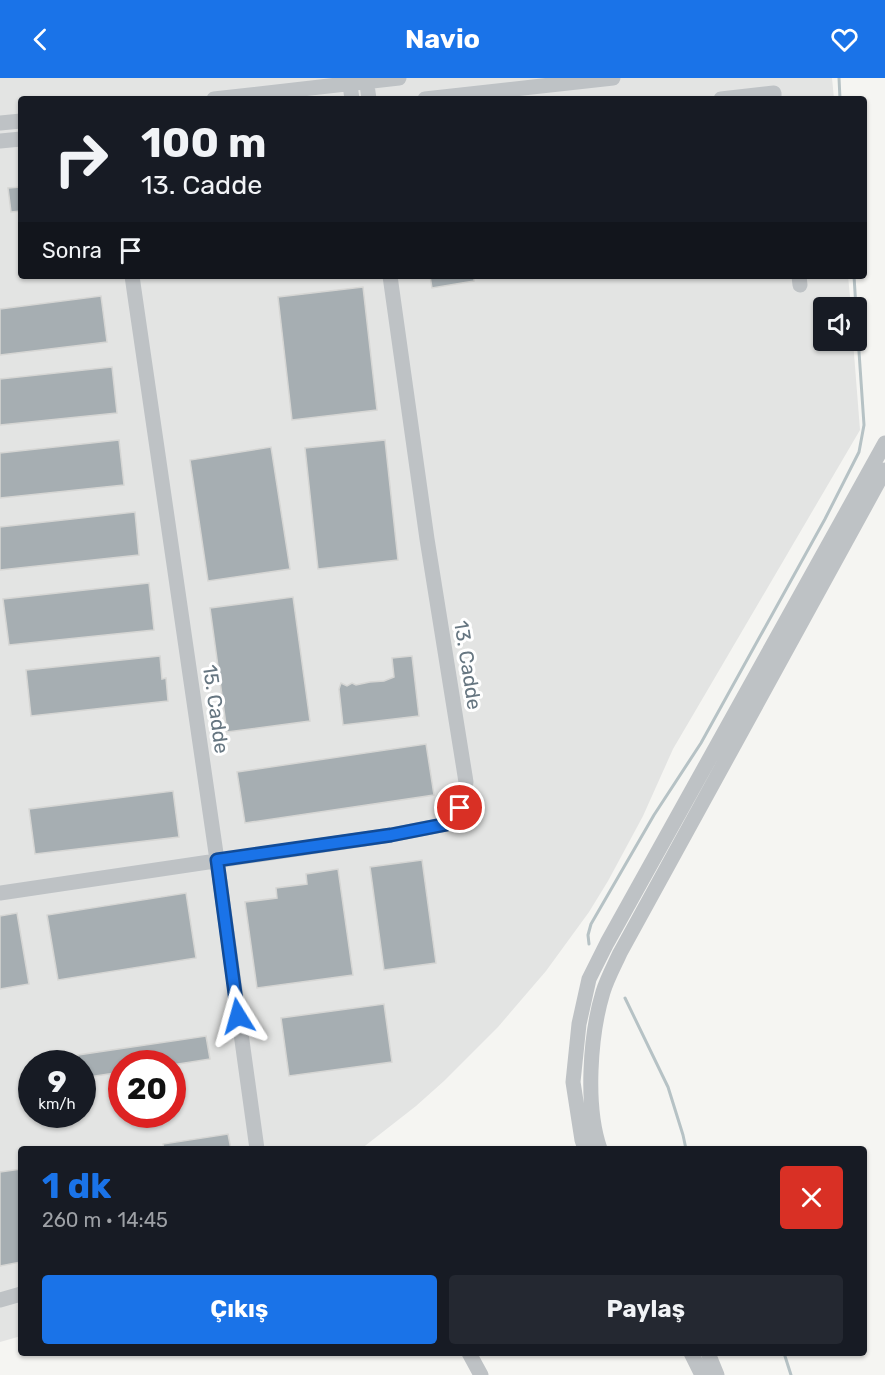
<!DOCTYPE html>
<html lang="tr">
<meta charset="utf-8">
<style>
:root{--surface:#171b24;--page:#242831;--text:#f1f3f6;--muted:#9ea1a6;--accent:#1a73e8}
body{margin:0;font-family:Rubik,sans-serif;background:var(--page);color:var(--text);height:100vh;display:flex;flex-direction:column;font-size:22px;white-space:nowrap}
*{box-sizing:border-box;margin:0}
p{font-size:20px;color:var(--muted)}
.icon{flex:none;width:33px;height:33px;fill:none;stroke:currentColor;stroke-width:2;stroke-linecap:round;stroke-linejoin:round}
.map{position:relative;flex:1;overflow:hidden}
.side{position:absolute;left:18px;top:1068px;width:849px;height:210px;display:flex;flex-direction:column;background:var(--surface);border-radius:6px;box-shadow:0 2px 4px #0004}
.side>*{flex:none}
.hud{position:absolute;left:18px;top:18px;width:849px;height:183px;border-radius:6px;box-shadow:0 2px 4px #0004;background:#171b24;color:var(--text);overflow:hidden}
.tools{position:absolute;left:813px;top:219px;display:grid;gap:12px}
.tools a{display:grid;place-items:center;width:54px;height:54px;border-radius:6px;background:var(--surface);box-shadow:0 2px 4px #0004;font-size:30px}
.speed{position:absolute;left:18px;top:972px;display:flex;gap:12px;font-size:30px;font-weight:700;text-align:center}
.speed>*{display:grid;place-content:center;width:78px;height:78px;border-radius:50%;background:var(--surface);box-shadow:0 2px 4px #0004;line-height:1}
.speed small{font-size:15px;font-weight:400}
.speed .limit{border:9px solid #d22;background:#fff;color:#111}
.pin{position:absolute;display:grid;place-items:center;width:51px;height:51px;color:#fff;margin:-26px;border:3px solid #fff;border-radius:50%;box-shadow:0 2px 6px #0007}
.me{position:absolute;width:66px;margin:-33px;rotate:352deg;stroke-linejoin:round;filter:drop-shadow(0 0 4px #0008)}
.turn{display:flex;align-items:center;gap:21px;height:126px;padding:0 24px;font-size:27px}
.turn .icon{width:78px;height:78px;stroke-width:2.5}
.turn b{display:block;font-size:42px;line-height:51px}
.then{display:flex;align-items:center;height:57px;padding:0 24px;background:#0003;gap:12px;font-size:22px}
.round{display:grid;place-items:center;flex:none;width:63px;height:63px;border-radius:6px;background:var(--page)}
.overview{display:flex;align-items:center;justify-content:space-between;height:102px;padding:0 24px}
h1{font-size:36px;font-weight:700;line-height:45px;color:var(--accent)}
.cta{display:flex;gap:12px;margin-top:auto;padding:12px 24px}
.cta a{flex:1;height:69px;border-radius:6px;background:var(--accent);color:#fff;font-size:24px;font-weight:700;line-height:69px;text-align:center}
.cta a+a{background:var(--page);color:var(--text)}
header{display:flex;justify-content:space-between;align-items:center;height:78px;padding:0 24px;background:var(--accent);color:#fff;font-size:27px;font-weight:700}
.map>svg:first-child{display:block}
.built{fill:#e3e4e3;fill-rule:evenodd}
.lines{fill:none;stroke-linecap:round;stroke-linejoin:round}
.stream{stroke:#b6c2c5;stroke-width:3}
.building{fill:#a6aeb2;stroke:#d6d6d4;stroke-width:1.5}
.minor{stroke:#bec2c5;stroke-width:15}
.route-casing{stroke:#114b97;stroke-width:15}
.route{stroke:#1a73e8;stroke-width:10}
.labels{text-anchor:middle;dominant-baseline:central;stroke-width:6;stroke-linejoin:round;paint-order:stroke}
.street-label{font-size:20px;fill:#667681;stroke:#fff}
</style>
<header><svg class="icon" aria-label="back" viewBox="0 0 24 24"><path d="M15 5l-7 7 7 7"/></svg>Navio<svg class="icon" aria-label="heart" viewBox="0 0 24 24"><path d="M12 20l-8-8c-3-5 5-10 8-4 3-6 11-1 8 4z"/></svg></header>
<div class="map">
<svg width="885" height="1297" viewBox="0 0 885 1297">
<rect width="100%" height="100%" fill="#f5f5f2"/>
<path class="built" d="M 0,0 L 832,0 L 834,21 L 21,21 L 21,198 L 848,198 L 851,229 L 824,230 L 824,262 L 853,263 L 860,352 L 673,671 L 643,738 L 608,803 L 589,834 L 546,893 L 498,949 L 444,1003 L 416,1028 L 361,1071 L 21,1071 L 21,1258 L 0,1264 ZM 32,986 L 82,986 L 82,1036 L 32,1036 ZM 122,986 L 172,986 L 172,1036 L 122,1036 Z"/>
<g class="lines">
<path class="stream" d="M 839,0 L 840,21
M 854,198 L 856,230
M 589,866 L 588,857 L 591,846 L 654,737 L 701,665 L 825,441 L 859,374 L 864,347 L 856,230
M 625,920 L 668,1009 L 683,1057 L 686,1071
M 784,1275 L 791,1297"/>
</g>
<path class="building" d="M 21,109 L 21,133 L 11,134 L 8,110 Z
M 430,198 L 474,198 L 474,203 L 432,210 Z
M 363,209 L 377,332 L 292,342 L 278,219 Z
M 101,218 L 107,264 L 0,277 L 0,231 Z
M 112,289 L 117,335 L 0,347 L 0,301 Z
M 119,362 L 124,407 L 0,420 L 0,375 Z
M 385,362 L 398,482 L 318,491 L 305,370 Z
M 271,369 L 290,491 L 208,503 L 190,382 Z
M 135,434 L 139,477 L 0,492 L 0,449 Z
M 149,505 L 154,552 L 9,567 L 3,521 Z
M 293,519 L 310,643 L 227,654 L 210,530 Z
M 160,578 L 162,601 L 166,600 L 168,623 L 31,638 L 26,592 Z
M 412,578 L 419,638 L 343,647 L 339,611 L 341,605 L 347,608 L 352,605 L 356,607 L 370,604 L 384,603 L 394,599 L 392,580 Z
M 426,666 L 434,717 L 245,745 L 237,694 Z
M 173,713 L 179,759 L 35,776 L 29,731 Z
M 422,782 L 436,885 L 384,892 L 370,789 Z
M 338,791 L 353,897 L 257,910 L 245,824 L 277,820 L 276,810 L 307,806 L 306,796 Z
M 186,815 L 196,880 L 58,902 L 47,837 Z
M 17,835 L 29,906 L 0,911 L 0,838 Z
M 384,926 L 392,984 L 289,998 L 281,940 Z
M 206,958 L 210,981 L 172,987 L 172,986 L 122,986 L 122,994 L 82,1000 L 82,986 L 79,986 L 78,977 Z
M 228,1056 L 231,1071 L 164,1071 L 163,1066 Z
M 21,1091 L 21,1184 L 0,1188 L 0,1094 Z"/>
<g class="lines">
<path class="minor" d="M 349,0 L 352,21
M 366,0 L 369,21
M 214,21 L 399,0
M 425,21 L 613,0
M 721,21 L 774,15 L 774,21
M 0,45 L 21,43
M 0,63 L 21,61
M 132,198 L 217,782 L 257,1071
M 799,198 L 800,207
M 0,815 L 391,757 L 447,746 L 457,736 L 463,724 L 466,704 L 427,461 L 390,198
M 585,1071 L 582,1062 L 573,1004 L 579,946 L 589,901 L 607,865 L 885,365
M 600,1071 C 585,1028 590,957 603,914 C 607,901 614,888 620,875 L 885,392
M 0,1222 L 21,1216
M 469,1275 L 481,1297
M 691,1275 L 702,1297
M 708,1275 L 717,1297"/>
</g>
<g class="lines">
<defs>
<path id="route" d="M 238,938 L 217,782 L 391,757 L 447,746 L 460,730"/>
</defs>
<use href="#route" class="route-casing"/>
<use href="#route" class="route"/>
</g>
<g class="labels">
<g class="street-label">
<text transform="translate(468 587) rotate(81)">13. Cadde</text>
<text transform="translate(216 631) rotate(82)">15. Cadde</text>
</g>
</g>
</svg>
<div class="tools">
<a><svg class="icon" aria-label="sound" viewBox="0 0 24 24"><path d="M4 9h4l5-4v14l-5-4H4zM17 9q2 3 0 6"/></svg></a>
</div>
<div class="speed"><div>9<small>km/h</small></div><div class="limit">20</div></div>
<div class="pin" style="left:460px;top:730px;background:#d93025"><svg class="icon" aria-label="arrive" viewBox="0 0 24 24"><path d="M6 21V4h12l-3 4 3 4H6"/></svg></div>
<svg class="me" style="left:238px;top:938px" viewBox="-20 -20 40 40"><path d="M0-17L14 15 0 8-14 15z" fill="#1a73e8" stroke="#fff" stroke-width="4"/></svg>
<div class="hud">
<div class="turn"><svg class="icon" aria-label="right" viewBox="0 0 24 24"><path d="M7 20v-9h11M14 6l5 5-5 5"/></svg><div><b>100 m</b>13. Cadde</div></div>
<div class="then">Sonra<svg class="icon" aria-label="arrive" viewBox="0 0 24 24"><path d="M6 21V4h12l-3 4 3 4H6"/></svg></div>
</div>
<section class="side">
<div class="overview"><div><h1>1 dk</h1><p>260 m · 14:45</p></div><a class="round" style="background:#d93025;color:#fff"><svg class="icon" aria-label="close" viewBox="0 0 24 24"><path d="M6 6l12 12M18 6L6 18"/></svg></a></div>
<div class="cta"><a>Çıkış</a><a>Paylaş</a></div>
</section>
</div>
